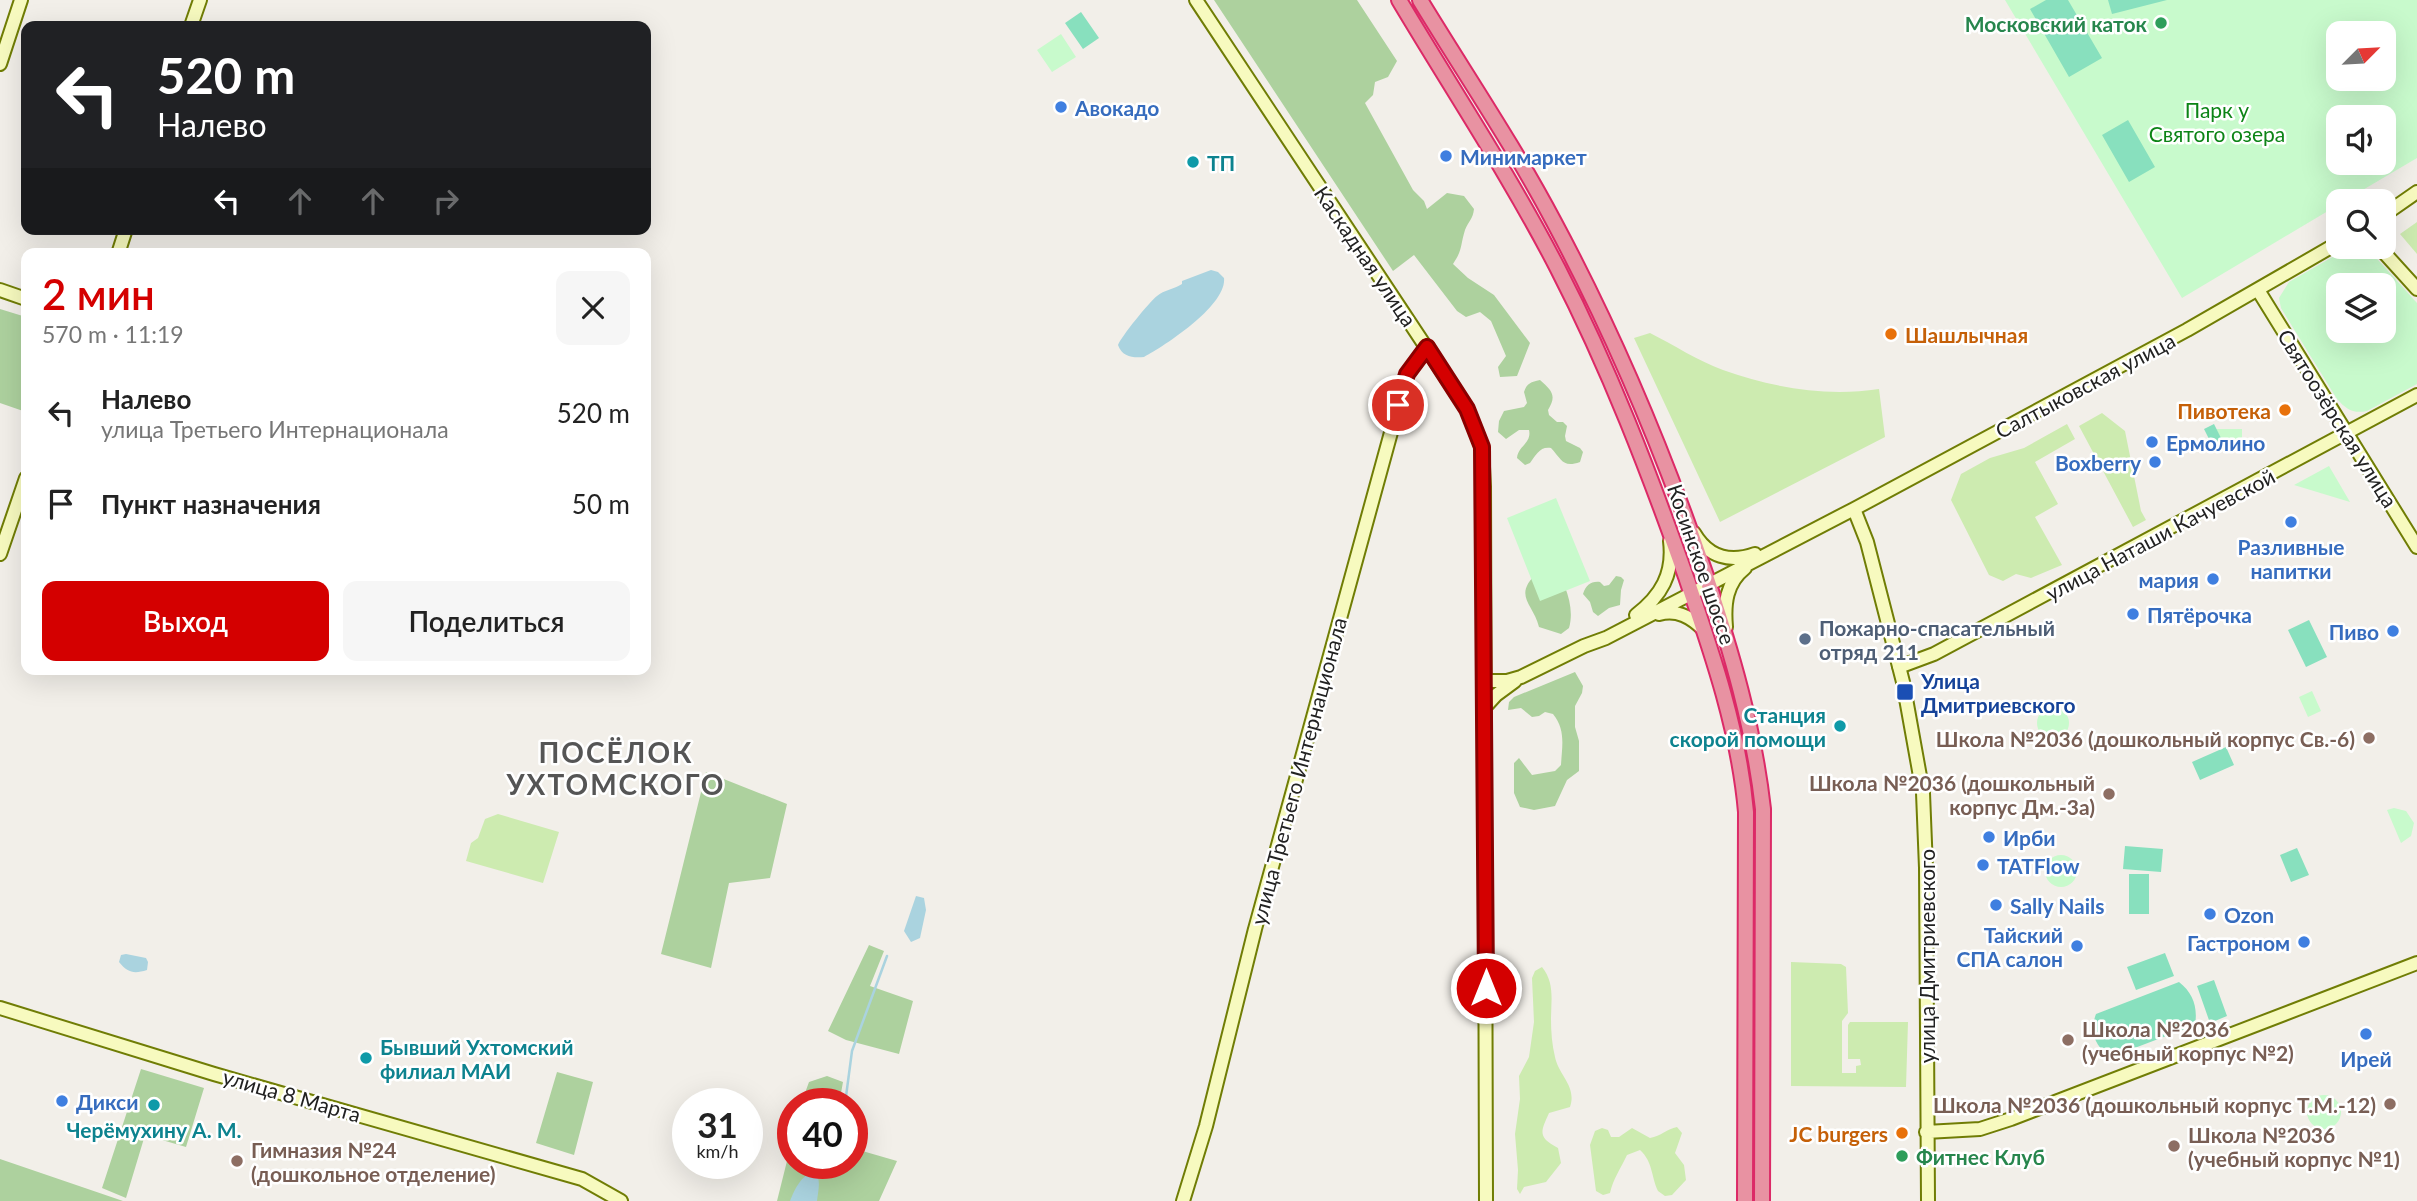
<!DOCTYPE html>
<html lang="ru">
<meta charset="utf-8">
<style>
:root{--surface:#fff;--page:#f6f6f6;--text:#222;--muted:#767676;--accent:#d40000}
body{margin:0;font-family:Lato,sans-serif;background:var(--page);color:var(--text);height:100vh;display:flex;flex-direction:column;font-size:26px;white-space:nowrap}
*{box-sizing:border-box;margin:0}
p{font-size:23px;color:var(--muted)}
.icon{flex:none;width:38px;height:38px;fill:none;stroke:currentColor;stroke-width:2;stroke-linecap:round;stroke-linejoin:round}
.map{position:relative;flex:1;overflow:hidden}
.side{position:absolute;left:21px;top:248px;width:630px;height:427px;display:flex;flex-direction:column;background:var(--surface);border-radius:14px;box-shadow:0 7px 28px #0002}
.side>*{flex:none}
.banner{position:absolute;left:21px;top:21px;width:630px;height:214px;border-radius:14px;box-shadow:0 7px 28px #0002;background:#202124;color:#fff;overflow:hidden}
.needle{width:46px;rotate:66deg}
.buttons{position:absolute;left:2326px;top:21px;display:grid;gap:14px}
.buttons a{display:grid;place-items:center;width:70px;height:70px;border-radius:14px;background:var(--surface);box-shadow:0 7px 28px #0002;font-size:35px}
.speed{position:absolute;left:672px;top:1088px;display:flex;gap:14px;font-size:35px;font-weight:700;text-align:center}
.speed>*{display:grid;place-content:center;width:91px;height:91px;border-radius:50%;background:var(--surface);box-shadow:0 7px 28px #0002;line-height:1}
.speed small{font-size:18px;font-weight:400}
.speed .limit{border:10px solid #d22;background:#fff;color:#111}
.pin{position:absolute;display:grid;place-items:center;width:60px;height:60px;color:#fff;margin:-30px;border:4px solid #fff;border-radius:50%;box-shadow:0 2px 7px #0007}
.me{position:absolute;width:77px;margin:-38px;rotate:0deg;stroke-linejoin:round;filter:drop-shadow(0 0 5px #0008)}
.turn{display:flex;align-items:center;gap:24px;height:147px;padding:0 21px;font-size:32px}
.turn .icon{width:91px;height:91px;stroke-width:2.5}
.turn b{display:block;font-size:49px;line-height:60px}
.lanes{display:flex;align-items:center;height:66px;padding:0 21px;background:#0003;justify-content:center;gap:35px;direction:ltr}
.lanes .off{opacity:.35}
.round{display:grid;place-items:center;flex:none;width:74px;height:74px;border-radius:14px;background:var(--page)}
.headline{display:flex;align-items:center;justify-content:space-between;height:119px;padding:0 21px}
h1{font-size:42px;font-weight:600;line-height:52px;color:var(--accent)}
.button{display:flex;gap:14px;margin-top:auto;padding:14px 21px}
.button a{flex:1;height:80px;border-radius:14px;background:var(--accent);color:#fff;font-size:28px;font-weight:600;line-height:80px;text-align:center}
.button a+a{background:var(--page);color:var(--text)}
ul{padding:0;list-style:none}
li{display:flex;align-items:center;gap:21px;height:91px;padding:0 21px}
li div{flex:1}
li b{display:block;font-size:26px}
li em{font-style:normal}
.map>svg:first-child{display:block}
.grass{fill:#cdebb0}
.forest{fill:#add19e}
.park{fill:#c8facc;fill-rule:evenodd}
.pitch{fill:#88e0be}
.water{fill:#aad3df}
.lines{fill:none;stroke-linecap:round;stroke-linejoin:round}
.stream{stroke:#aad3df;stroke-width:2.5}
.secondary-casing{stroke:#707d05;stroke-width:16}
.highway-casing{stroke:#dc2a67;stroke-width:18}
.secondary{stroke:#f7fabf;stroke-width:12}
.highway{stroke:#e892a2;stroke-width:14}
.route-casing{stroke:#8a0000;stroke-width:18}
.route{stroke:#d40000;stroke-width:12}
.leisure-dot{fill:#2e9e5b;stroke:#fff;stroke-width:2.5}
.shop-dot{fill:#3f7fe0;stroke:#fff;stroke-width:2.5}
.culture-dot{fill:#0f9aa8;stroke:#fff;stroke-width:2.5}
.food-dot{fill:#e8710a;stroke:#fff;stroke-width:2.5}
.service-dot{fill:#5c6f8a;stroke:#fff;stroke-width:2.5}
.transit-dot{fill:#1a4fb4;stroke:#fff;stroke-width:2.5}
.education-dot{fill:#8d6e63;stroke:#fff;stroke-width:2.5}
.labels{text-anchor:middle;dominant-baseline:central;stroke-width:5;stroke-linejoin:round;paint-order:stroke}
.leisure-label{font-size:21px;font-weight:bold;fill:#27864d;stroke:#fff;text-anchor:end}
.shop-label{font-size:21px;font-weight:bold;fill:#366cbe;stroke:#fff;text-anchor:start}
.park-label{font-size:21px;fill:#0c8416;stroke:#fff}
.culture-label{font-size:21px;font-weight:bold;fill:#0d838f;stroke:#fff;text-anchor:start}
.street-label{font-size:21px;fill:#222;stroke:#fff}
.food-label{font-size:21px;font-weight:bold;fill:#c56008;stroke:#fff;text-anchor:end}
.service-label{font-size:21px;font-weight:bold;fill:#4e5e75;stroke:#fff;text-anchor:start}
.transit-label{font-size:21px;font-weight:bold;fill:#164399;stroke:#fff;text-anchor:start}
.education-label{font-size:21px;font-weight:bold;fill:#785e54;stroke:#fff;text-anchor:end}
.district-label{font-size:28px;font-weight:bold;letter-spacing:2px;fill:#555;stroke:#fff}
</style>
<div class="map">
<svg width="2417" height="1201" viewBox="0 0 2417 1201">
<rect width="100%" height="100%" fill="#f2efe9"/>
<path class="grass" d="M 2417,222 L 2417,254 L 2400,234 Z
M 1650,333 C 1674,345 1698,361 1723,370 C 1774,388 1826,397 1879,389 L 1885,437 L 1720,522 L 1634,338 Z
M 2102,413 L 2125,431 L 2141,511 L 2146,520 L 2133,527 L 2079,426 Z
M 2067,424 L 2075,439 L 2035,462 L 2058,504 L 2035,517 L 2062,565 L 2031,578 L 2016,574 L 2003,581 L 1989,575 L 1951,500 L 1961,474 L 1990,458 L 2024,448 Z
M 498,814 L 559,832 L 543,883 L 466,861 L 471,843 L 478,838 L 485,819 Z
M 1791,962 L 1841,964 L 1846,967 L 1848,1013 L 1842,1021 L 1842,1073 L 1856,1073 L 1856,1066 L 1861,1065 L 1860,1059 L 1848,1059 L 1848,1025 L 1850,1022 L 1908,1022 L 1906,1087 L 1791,1086 Z
M 1542,967 C 1555,983 1551,1001 1551,1019 C 1551,1032 1552,1045 1555,1057 C 1559,1076 1577,1086 1570,1107 L 1549,1113 C 1540,1133 1538,1137 1558,1148 L 1561,1163 L 1546,1182 L 1524,1187 L 1520,1194 L 1517,1189 L 1518,1170 L 1515,1134 L 1520,1099 L 1519,1076 L 1529,1057 L 1534,1022 L 1532,978 L 1535,971 Z
M 1677,1127 L 1682,1133 L 1675,1153 L 1684,1165 L 1686,1180 L 1672,1195 L 1665,1196 L 1658,1191 C 1651,1176 1653,1162 1640,1150 L 1627,1155 C 1621,1168 1613,1179 1610,1193 L 1603,1195 L 1596,1191 L 1590,1145 L 1595,1131 L 1602,1128 L 1608,1130 L 1611,1137 L 1619,1137 L 1632,1128 L 1650,1138 C 1661,1136 1667,1129 1677,1127 Z"/>
<path class="forest" d="M 1214,0 L 1357,0 L 1397,61 L 1388,77 L 1375,82 L 1373,95 L 1365,103 L 1413,190 L 1424,201 L 1427,209 L 1447,193 L 1464,196 L 1474,209 C 1473,219 1468,222 1465,230 C 1460,246 1463,249 1453,264 L 1468,278 L 1494,295 L 1530,343 L 1517,376 L 1500,377 L 1498,367 L 1506,356 L 1491,321 L 1480,312 L 1466,317 L 1457,311 L 1414,255 L 1393,271 Z
M 0,309 L 26,317 L 26,412 L 0,403 Z
M 1540,380 C 1552,391 1557,395 1548,410 L 1549,415 L 1557,422 L 1563,422 L 1567,426 L 1565,436 L 1566,441 L 1580,448 L 1583,452 L 1580,462 C 1563,468 1562,460 1551,448 C 1540,446 1536,455 1530,463 L 1525,465 L 1517,458 C 1518,446 1532,443 1529,430 L 1519,430 L 1506,439 L 1498,432 L 1499,421 L 1504,411 L 1524,407 L 1527,403 L 1524,392 C 1527,383 1531,382 1540,380 Z
M 1538,572 L 1565,587 C 1570,600 1573,614 1569,628 L 1561,634 L 1539,627 C 1533,603 1512,596 1538,572 Z
M 1616,576 L 1621,577 L 1624,580 L 1621,590 L 1620,605 L 1609,608 L 1598,616 L 1593,612 L 1590,602 L 1583,594 C 1586,585 1591,581 1600,582 L 1604,586 L 1609,585 Z
M 1575,672 L 1583,686 L 1582,693 L 1575,706 L 1575,727 L 1579,741 L 1579,771 L 1567,780 L 1555,806 L 1534,810 L 1520,807 L 1514,793 L 1514,763 L 1519,758 L 1532,775 L 1555,771 L 1561,765 C 1562,746 1566,730 1553,714 L 1545,712 L 1539,716 L 1532,717 L 1521,708 L 1508,710 L 1509,702 L 1514,697 Z
M 706,772 L 787,804 L 770,878 L 729,883 L 711,968 L 661,954 Z
M 869,945 L 884,951 L 870,986 L 913,1001 L 899,1054 L 846,1040 L 828,1031 Z
M 141,1069 L 204,1088 L 186,1147 L 145,1135 L 126,1198 L 102,1188 Z
M 557,1072 L 593,1082 L 574,1155 L 536,1143 Z
M 827,1076 L 843,1082 L 839,1104 L 801,1104 L 809,1082 Z
M 793,1137 L 793,1164 L 852,1164 L 852,1148 L 897,1161 L 879,1201 L 777,1201 Z
M 0,1159 L 123,1201 L 0,1201 Z"/>
<path class="park" d="M 2005,0 L 2417,0 L 2417,158 L 2344,201 L 2338,201 L 2338,205 L 2182,298 ZM 2338,33 L 2384,33 L 2384,79 L 2338,79 ZM 2338,117 L 2384,117 L 2384,163 L 2338,163 Z
M 1061,34 L 1076,57 L 1052,72 L 1037,50 Z
M 2350,247 L 2363,247 L 2369,250 L 2417,303 L 2417,384 L 2367,411 C 2353,414 2346,409 2337,399 L 2281,308 L 2279,298 L 2289,282 ZM 2338,285 L 2384,285 L 2384,331 L 2338,331 Z
M 2216,429 L 2242,429 L 2242,437 L 2225,446 Z
M 2329,466 L 2350,502 L 2294,485 Z
M 1556,498 L 1590,581 L 1540,601 L 1507,518 Z
M 2312,691 L 2321,711 L 2308,717 L 2299,697 Z
M2037 723a16 16 0 1 1 32 0a16 16 0 1 1-32 0Z
M 2394,808 L 2406,811 L 2414,823 L 2411,836 L 2401,843 L 2387,810 Z
M2045 871a16 16 0 1 1 32 0a16 16 0 1 1-32 0Z
M2307 1112a17 17 0 1 1 34 0a17 17 0 1 1-34 0Z"/>
<path class="pitch" d="M 2046,0 L 2068,0 L 2102,58 L 2069,77 L 2030,9 Z
M 2108,0 L 2167,0 L 2112,14 Z
M 1081,12 L 1099,38 L 1083,49 L 1065,23 Z
M 2128,120 L 2155,167 L 2129,182 L 2102,135 Z
M 2214,424 L 2222,440 L 2212,445 L 2204,429 Z
M 2309,620 L 2327,657 L 2306,667 L 2288,630 Z
M 2226,747 L 2234,765 L 2200,780 L 2192,762 Z
M 2125,846 L 2163,849 L 2161,872 L 2123,869 Z
M 2297,848 L 2309,875 L 2291,882 L 2280,855 Z
M 2129,874 L 2149,874 L 2149,914 L 2129,914 Z
M 2165,953 L 2174,976 L 2136,990 L 2127,967 Z
M 2214,980 L 2227,1016 L 2210,1023 L 2197,986 Z
M 2179,982 C 2193,993 2198,1007 2195,1025 L 2111,1057 C 2095,1047 2089,1032 2096,1014 Z"/>
<path class="water" d="M 1211,270 L 1218,272 L 1224,278 C 1227,305 1166,345 1144,357 C 1133,358 1122,357 1118,345 C 1121,337 1150,301 1157,296 C 1164,290 1174,289 1182,284 L 1182,281 Z
M 916,896 L 924,898 L 926,910 L 920,938 L 911,942 L 904,931 Z
M 126,954 L 146,958 L 148,962 L 147,970 C 134,974 128,973 119,962 L 121,955 Z
M 814,1172 C 822,1178 818,1191 817,1201 L 790,1201 C 795,1189 801,1175 814,1172 Z"/>
<g class="lines">
<path class="stream" d="M 845,1104 L 852,1051 L 887,956
M 814,1172 L 824,1164"/>
<defs>
<path id="secondary" d="M 1196,0 L 1467,409 L 1482,447 L 1484,487 L 1486,1201
M 191,26 L 200,0
M 0,64 L 21,0
M 2384,215 L 2417,192
M 2379,247 L 2417,289
M 118,254 L 126,229
M 0,290 L 26,299
M 2258,290 L 2417,547
M 1854,509 L 1867,542 L 1903,682 L 1923,793 L 1926,868 L 1928,1201
M 1694,533 C 1708,557 1730,563 1755,554
M 0,554 L 26,478
M 1659,614 C 1677,609 1691,617 1704,630
M 1636,615 C 1661,596 1674,574 1670,541
M 1726,627 C 1724,604 1726,583 1745,568
M 1899,667 L 1934,654 L 2417,395
M 1485,681 L 1507,681 L 1521,677 L 1584,646 L 1606,638 L 1854,509 L 2187,330 L 2338,243
M 1485,707 L 1496,695 L 1515,681
M 0,1008 L 214,1074 L 582,1179 L 621,1201
M 1926,1132 L 1980,1129 L 2011,1119 L 2417,963
M 1183,1201 L 1206,1126 L 1255,929 L 1407,374 L 1428,347"/>
<path id="highway" d="M 1399,0 C 1452,89 1510,176 1558,269 C 1609,368 1649,472 1686,577 C 1712,653 1739,731 1746,812 L 1745,1201
M 1420,0 C 1465,74 1514,146 1554,222 C 1614,334 1664,453 1705,573 C 1731,650 1754,728 1763,809 L 1762,1201"/>
</defs>
<use href="#secondary" class="secondary-casing"/>
<use href="#highway" class="highway-casing"/>
<use href="#secondary" class="secondary"/>
<use href="#highway" class="highway"/>
</g>
<g class="lines">
<defs>
<path id="route" d="M 1398,405 L 1407,374 L 1427,347 L 1467,409 L 1482,447 L 1486,988"/>
</defs>
<use href="#route" class="route-casing"/>
<use href="#route" class="route"/>
</g>
<g class="leisure-dot">
<circle cx="2161" cy="23" r="7"/>
<circle cx="1902" cy="1156" r="7"/>
</g>
<g class="shop-dot">
<circle cx="1061" cy="107" r="7"/>
<circle cx="1446" cy="156" r="7"/>
<circle cx="2152" cy="442" r="7"/>
<circle cx="2155" cy="462" r="7"/>
<circle cx="2291" cy="522" r="7"/>
<circle cx="2213" cy="579" r="7"/>
<circle cx="2133" cy="614" r="7"/>
<circle cx="2393" cy="631" r="7"/>
<circle cx="1989" cy="837" r="7"/>
<circle cx="1983" cy="865" r="7"/>
<circle cx="1996" cy="905" r="7"/>
<circle cx="2210" cy="914" r="7"/>
<circle cx="2304" cy="942" r="7"/>
<circle cx="2077" cy="946" r="7"/>
<circle cx="2366" cy="1034" r="7"/>
<circle cx="62" cy="1101" r="7"/>
</g>
<g class="culture-dot">
<circle cx="1193" cy="162" r="7"/>
<circle cx="1840" cy="726" r="7"/>
<circle cx="366" cy="1058" r="7"/>
<circle cx="154" cy="1105" r="7"/>
</g>
<g class="food-dot">
<circle cx="1891" cy="334" r="7"/>
<circle cx="2285" cy="410" r="7"/>
<circle cx="1902" cy="1133" r="7"/>
</g>
<circle class="service-dot" cx="1805" cy="639" r="7"/>
<rect class="transit-dot" x="1896" y="683" width="18" height="18" rx="3.5"/>
<g class="education-dot">
<circle cx="2369" cy="738" r="7"/>
<circle cx="2109" cy="794" r="7"/>
<circle cx="2068" cy="1040" r="7"/>
<circle cx="2390" cy="1104" r="7"/>
<circle cx="2174" cy="1146" r="7"/>
<circle cx="237" cy="1161" r="7"/>
</g>
<g class="labels">
<g class="leisure-label">
<text x="2147" y="23">Московский каток</text>
<text x="1916" y="1156" text-anchor="start">Фитнес Клуб</text>
</g>
<g class="shop-label">
<text x="1075" y="107">Авокадо</text>
<text x="1460" y="156">Минимаркет</text>
<text x="2166" y="442">Ермолино</text>
<text x="2141" y="462" text-anchor="end">Boxberry</text>
<text x="2291" y="546" text-anchor="middle">Разливные<tspan x="2291" dy="24">напитки</tspan></text>
<text x="2199" y="579" text-anchor="end">мария</text>
<text x="2147" y="614">Пятёрочка</text>
<text x="2379" y="631" text-anchor="end">Пиво</text>
<text x="2003" y="837">Ирби</text>
<text x="1997" y="865">TATFlow</text>
<text x="2010" y="905">Sally Nails</text>
<text x="2224" y="914">Ozon</text>
<text x="2063" y="934" text-anchor="end">Тайский<tspan x="2063" dy="24">СПА салон</tspan></text>
<text x="2290" y="942" text-anchor="end">Гастроном</text>
<text x="2366" y="1058" text-anchor="middle">Ирей</text>
<text x="76" y="1101">Дикси</text>
</g>
<g class="park-label">
<text x="2217" y="109">Парк у<tspan x="2217" dy="24">Святого озера</tspan></text>
</g>
<g class="culture-label">
<text x="1207" y="162">ТП</text>
<text x="1826" y="714" text-anchor="end">Станция<tspan x="1826" dy="24">скорой помощи</tspan></text>
<text x="380" y="1046">Бывший Ухтомский<tspan x="380" dy="24">филиал МАИ</tspan></text>
<text x="154" y="1129" text-anchor="middle">Черёмухину А. М.</text>
</g>
<g class="street-label">
<text transform="translate(1366 256) rotate(56)">Каскадная улица</text>
<text transform="translate(2085 385) rotate(-28)">Салтыковская улица</text>
<text transform="translate(2338 418) rotate(58)">Святоозёрская улица</text>
<text transform="translate(2160 534) rotate(-28)">улица Наташи Качуевской</text>
<text transform="translate(1702 564) rotate(71)">Косинское шоссе</text>
<text transform="translate(1298 771) rotate(-75)">улица Третьего Интернационала</text>
<text transform="translate(1926 956) rotate(-90)">улица Дмитриевского</text>
<text transform="translate(292 1095) rotate(16)">улица 8 Марта</text>
</g>
<g class="food-label">
<text x="1905" y="334" text-anchor="start">Шашлычная</text>
<text x="2271" y="410">Пивотека</text>
<text x="1888" y="1133">JC burgers</text>
</g>
<g class="service-label">
<text x="1819" y="627">Пожарно-спасательный<tspan x="1819" dy="24">отряд 211</tspan></text>
</g>
<g class="transit-label">
<text x="1921" y="680">Улица<tspan x="1921" dy="24">Дмитриевского</tspan></text>
</g>
<g class="education-label">
<text x="2355" y="738">Школа №2036 (дошкольный корпус Св.-6)</text>
<text x="2095" y="782">Школа №2036 (дошкольный<tspan x="2095" dy="24">корпус Дм.-3а)</tspan></text>
<text x="2082" y="1028" text-anchor="start">Школа №2036<tspan x="2082" dy="24">(учебный корпус №2)</tspan></text>
<text x="2376" y="1104">Школа №2036 (дошкольный корпус Т.М.-12)</text>
<text x="2188" y="1134" text-anchor="start">Школа №2036<tspan x="2188" dy="24">(учебный корпус №1)</tspan></text>
<text x="251" y="1149" text-anchor="start">Гимназия №24<tspan x="251" dy="24">(дошкольное отделение)</tspan></text>
</g>
<g class="district-label">
<text x="616" y="752">ПОСЁЛОК<tspan x="616" dy="32">УХТОМСКОГО</tspan></text>
</g>
</g>
</svg>
<div class="buttons">
<a><svg class="needle" viewBox="-14 -14 28 28"><path d="M0-13l5 13h-10z" fill="#e53935"/><path d="M0 13l5-13h-10z" fill="#767676"/></svg></a>
<a><svg class="icon" aria-label="sound" viewBox="0 0 24 24"><path d="M4 9h4l5-4v14l-5-4H4zM17 9q2 3 0 6"/></svg></a>
<a><svg class="icon" aria-label="search" viewBox="0 0 24 24"><circle cx="10" cy="10" r="6"/><path d="M15 15l6 6"/></svg></a>
<a><svg class="icon" aria-label="layers" viewBox="0 0 24 24"><path d="M12 4l9 5-9 5-9-5zM3 14l9 5 9-5"/></svg></a>
</div>
<div class="speed"><div>31<small>km/h</small></div><div class="limit">40</div></div>
<div class="pin" style="left:1398px;top:405px;background:#d93025"><svg class="icon" aria-label="arrive" viewBox="0 0 24 24"><path d="M6 21V4h12l-3 4 3 4H6"/></svg></div>
<svg class="me" style="left:1486px;top:988px" viewBox="-20 -20 40 40"><circle r="17" fill="#d40000" stroke="#fff" stroke-width="3"/><path d="M0-11L8 9 0 5-8 9z" fill="#fff"/></svg>
<div class="banner">
<div class="turn"><svg class="icon" aria-label="left" viewBox="0 0 24 24"><path d="M17 20v-9H6M10 6l-5 5 5 5"/></svg><div><b>520 m</b>Налево</div></div>
<div class="lanes"><svg class="icon" aria-label="left" viewBox="0 0 24 24"><path d="M17 20v-9H6M10 6l-5 5 5 5"/></svg><svg class="icon off" aria-label="ahead" viewBox="0 0 24 24"><path d="M12 20V5M6 11l6-6 6 6"/></svg><svg class="icon off" aria-label="ahead" viewBox="0 0 24 24"><path d="M12 20V5M6 11l6-6 6 6"/></svg><svg class="icon off" aria-label="right" viewBox="0 0 24 24"><path d="M7 20v-9h11M14 6l5 5-5 5"/></svg></div>
</div>
<section class="side">
<div class="headline"><div><h1>2 мин</h1><p>570 m · 11:19</p></div><a class="round"><svg class="icon" aria-label="close" viewBox="0 0 24 24"><path d="M6 6l12 12M18 6L6 18"/></svg></a></div>
<ul>
<li><svg class="icon" aria-label="left" viewBox="0 0 24 24"><path d="M17 20v-9H6M10 6l-5 5 5 5"/></svg><div><b>Налево</b><p>улица Третьего Интернационала</p></div><em>520 m</em></li>
<li><svg class="icon" aria-label="arrive" viewBox="0 0 24 24"><path d="M6 21V4h12l-3 4 3 4H6"/></svg><div><b>Пункт назначения</b></div><em>50 m</em></li>
</ul>
<div class="button"><a>Выход</a><a>Поделиться</a></div>
</section>
</div>
